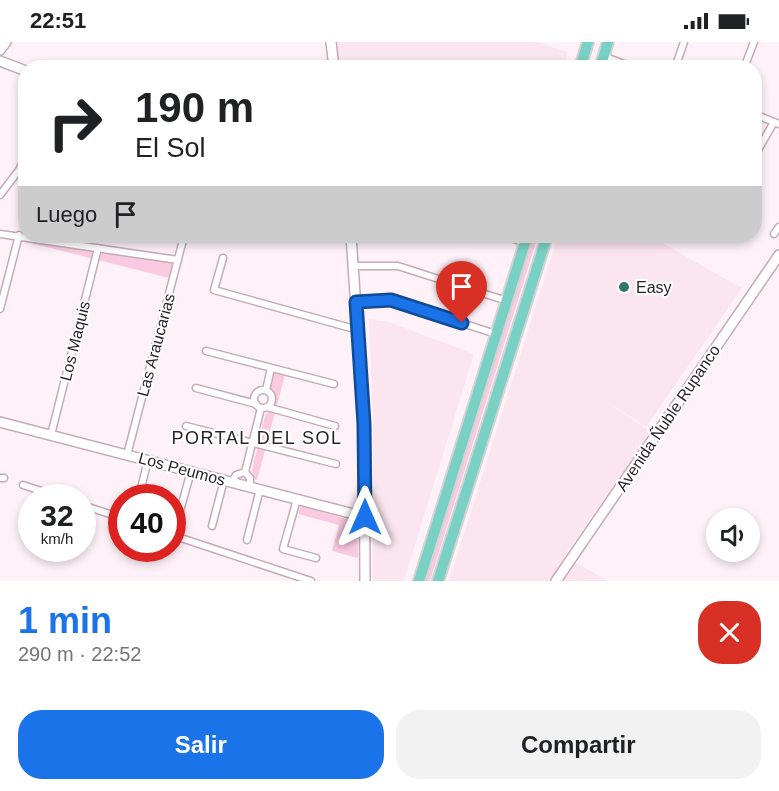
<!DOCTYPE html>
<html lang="es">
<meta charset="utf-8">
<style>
:root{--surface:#fff;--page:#f2f2f2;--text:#202124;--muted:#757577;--accent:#1a73e8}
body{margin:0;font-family:Helvetica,sans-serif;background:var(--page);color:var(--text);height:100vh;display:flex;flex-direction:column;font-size:22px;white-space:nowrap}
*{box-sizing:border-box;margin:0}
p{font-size:20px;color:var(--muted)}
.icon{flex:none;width:33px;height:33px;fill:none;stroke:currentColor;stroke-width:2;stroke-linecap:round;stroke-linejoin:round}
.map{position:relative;height:539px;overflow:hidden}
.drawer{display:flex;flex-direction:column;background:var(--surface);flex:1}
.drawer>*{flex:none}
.hud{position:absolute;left:18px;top:18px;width:744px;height:183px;border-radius:24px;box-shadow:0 3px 9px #0003;background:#fff;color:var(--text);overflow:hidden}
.buttons{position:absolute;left:706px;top:466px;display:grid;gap:12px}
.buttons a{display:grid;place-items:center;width:54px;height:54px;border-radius:50%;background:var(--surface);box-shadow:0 3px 9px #0003;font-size:30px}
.speed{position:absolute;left:18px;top:442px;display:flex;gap:12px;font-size:30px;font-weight:700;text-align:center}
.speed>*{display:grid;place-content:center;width:78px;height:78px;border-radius:50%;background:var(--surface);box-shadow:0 3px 9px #0003;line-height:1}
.speed small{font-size:15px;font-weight:400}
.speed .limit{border:9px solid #d22;background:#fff;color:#111}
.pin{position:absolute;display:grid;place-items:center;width:51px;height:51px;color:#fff;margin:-62px -26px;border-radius:50% 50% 50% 0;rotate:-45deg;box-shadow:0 0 6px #0007}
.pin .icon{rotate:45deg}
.me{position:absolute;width:66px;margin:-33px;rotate:0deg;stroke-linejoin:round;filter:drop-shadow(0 0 4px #0008)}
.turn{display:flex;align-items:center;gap:21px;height:126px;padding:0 18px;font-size:27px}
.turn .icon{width:78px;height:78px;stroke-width:2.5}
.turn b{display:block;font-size:42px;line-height:51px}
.then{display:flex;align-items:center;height:57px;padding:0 18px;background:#0003;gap:12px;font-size:22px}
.round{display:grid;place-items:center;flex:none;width:63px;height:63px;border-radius:24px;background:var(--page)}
.overview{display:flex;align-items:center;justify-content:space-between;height:102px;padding:0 18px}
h1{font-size:36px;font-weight:700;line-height:45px;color:var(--accent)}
.cta{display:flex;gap:12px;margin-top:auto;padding:12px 18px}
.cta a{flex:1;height:69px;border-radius:24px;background:var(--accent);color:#fff;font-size:24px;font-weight:700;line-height:69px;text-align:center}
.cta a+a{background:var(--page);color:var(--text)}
.status{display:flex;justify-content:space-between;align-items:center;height:42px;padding:0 30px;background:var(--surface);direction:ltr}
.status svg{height:16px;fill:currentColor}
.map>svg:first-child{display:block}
.built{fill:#fbe5ef}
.green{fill:#f9cae0}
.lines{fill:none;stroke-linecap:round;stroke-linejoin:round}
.street-casing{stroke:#c6abb7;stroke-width:9}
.secondary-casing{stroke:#c6abb7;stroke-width:12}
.primary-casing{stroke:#d4d2d3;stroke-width:14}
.street{stroke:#fff;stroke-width:6}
.secondary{stroke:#fff;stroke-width:9}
.primary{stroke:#79d0c5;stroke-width:10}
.route-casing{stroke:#114b97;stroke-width:15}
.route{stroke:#1a73e8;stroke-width:10}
.poi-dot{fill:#30766c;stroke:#fff;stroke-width:2}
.labels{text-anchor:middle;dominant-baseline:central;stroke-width:4.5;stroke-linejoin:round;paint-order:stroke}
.poi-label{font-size:16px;fill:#291f24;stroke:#fff;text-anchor:start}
.street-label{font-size:16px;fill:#291f24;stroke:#fff}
.neighbourhood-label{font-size:18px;letter-spacing:1.5px;fill:#291f24;stroke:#fff}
</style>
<div class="status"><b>22:51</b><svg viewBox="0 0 49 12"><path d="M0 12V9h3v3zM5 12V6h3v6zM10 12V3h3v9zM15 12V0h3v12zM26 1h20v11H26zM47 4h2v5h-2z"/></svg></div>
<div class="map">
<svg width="779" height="539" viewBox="0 0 779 539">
<rect width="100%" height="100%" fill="#fef2f8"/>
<path class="built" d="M 335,0 L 538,0 L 568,10 L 563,25 L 351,26 L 337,18 Z
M 558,194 L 650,194 L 742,246 L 646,385 L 596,352 L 651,390 L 564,514 L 608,539 L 449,539 Z
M 369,277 L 389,280 L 474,312 L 404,539 L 373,539 L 373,375 Z"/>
<path class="green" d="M 531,194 L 538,194 L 430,539 L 423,539 Z
M 23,198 L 173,220 L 169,236 L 23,199 Z
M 273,329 L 285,333 L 257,438 L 255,438 L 252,428 L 265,373 C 272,368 274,363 276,355 L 269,344 Z
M 301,464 L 357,480 L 358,516 L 332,509 L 339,483 L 298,472 Z"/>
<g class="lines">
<defs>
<path id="street" d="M 603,14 L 634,26
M 675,26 L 684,0
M 744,26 L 754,0
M 754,72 L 779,82
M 754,115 L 774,80
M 0,153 L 19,128 L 26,114
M 0,192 L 178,218
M 774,192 L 779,185
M 223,216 L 214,248 L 358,288
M 354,224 L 398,224 L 507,259
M 356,260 L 394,259 L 496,292
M 0,267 L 19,193
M 206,309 L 334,342
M 196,346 L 256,362
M254 357a9 9 0 1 1 18 0a9 9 0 1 1-18 0Z
M 266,348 L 271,326
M 267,365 L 335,384
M 186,384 L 336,422
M 51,393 L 98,206
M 127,413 L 184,194
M 245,430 L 261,366
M 0,436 L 4,436
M 232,440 L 236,433 L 245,430 L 250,436 L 250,444
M 23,443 L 63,456
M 139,454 L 148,418
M 297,457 L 283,507 L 316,516
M 82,463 L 122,476
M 180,469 L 191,429
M 212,484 L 224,438
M 172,493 L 311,539
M 247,498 L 260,447"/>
<path id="secondary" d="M 331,0 L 334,26
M 0,8 L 6,0
M 0,19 L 26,29
M 351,194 L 364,382 L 365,539
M 509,194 L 526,199
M 0,380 L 365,475
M 556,539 L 779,213"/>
<path id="primary" d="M 580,26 L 588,0
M 600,26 L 608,0
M 419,539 L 527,194
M 438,539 L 547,194"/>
</defs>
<use href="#street" class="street-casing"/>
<use href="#secondary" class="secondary-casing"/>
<use href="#primary" class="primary-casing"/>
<use href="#street" class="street"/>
<use href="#secondary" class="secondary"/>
<use href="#primary" class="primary"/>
</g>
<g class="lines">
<defs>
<path id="route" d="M 365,475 L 364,382 L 356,260 L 391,258 L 462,281"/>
</defs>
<use href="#route" class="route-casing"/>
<use href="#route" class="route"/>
</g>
<circle class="poi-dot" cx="624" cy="245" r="6"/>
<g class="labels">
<g class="poi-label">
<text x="636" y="245">Easy</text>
</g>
<g class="street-label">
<text transform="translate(75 299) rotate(-76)">Los Maquis</text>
<text transform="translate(156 303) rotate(-75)">Las Araucarias</text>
<text transform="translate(668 376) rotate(-56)">Avenida Ñuble Rupanco</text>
<text transform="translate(182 427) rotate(15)">Los Peumos</text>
</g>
<g class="neighbourhood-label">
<text x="257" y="396">PORTAL DEL SOL</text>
</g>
</g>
</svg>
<div class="buttons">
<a><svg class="icon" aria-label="sound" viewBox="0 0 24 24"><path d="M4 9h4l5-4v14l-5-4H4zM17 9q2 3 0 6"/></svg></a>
</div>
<div class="speed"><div>32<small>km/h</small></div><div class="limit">40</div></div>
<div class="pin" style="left:462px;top:281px;background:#d93025"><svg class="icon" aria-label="arrive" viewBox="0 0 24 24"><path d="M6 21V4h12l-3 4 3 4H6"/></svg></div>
<svg class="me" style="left:365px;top:475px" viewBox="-20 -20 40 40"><path d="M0-17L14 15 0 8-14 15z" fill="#1a73e8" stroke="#fff" stroke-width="4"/></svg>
<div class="hud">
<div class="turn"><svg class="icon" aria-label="right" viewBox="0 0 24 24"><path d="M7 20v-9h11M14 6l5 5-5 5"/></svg><div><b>190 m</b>El Sol</div></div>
<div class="then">Luego<svg class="icon" aria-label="arrive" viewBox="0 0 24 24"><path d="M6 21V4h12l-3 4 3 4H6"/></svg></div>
</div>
</div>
<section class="drawer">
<div class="overview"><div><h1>1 min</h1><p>290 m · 22:52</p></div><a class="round" style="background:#d93025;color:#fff"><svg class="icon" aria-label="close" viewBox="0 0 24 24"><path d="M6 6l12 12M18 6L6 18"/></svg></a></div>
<div class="cta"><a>Salir</a><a>Compartir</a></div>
</section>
